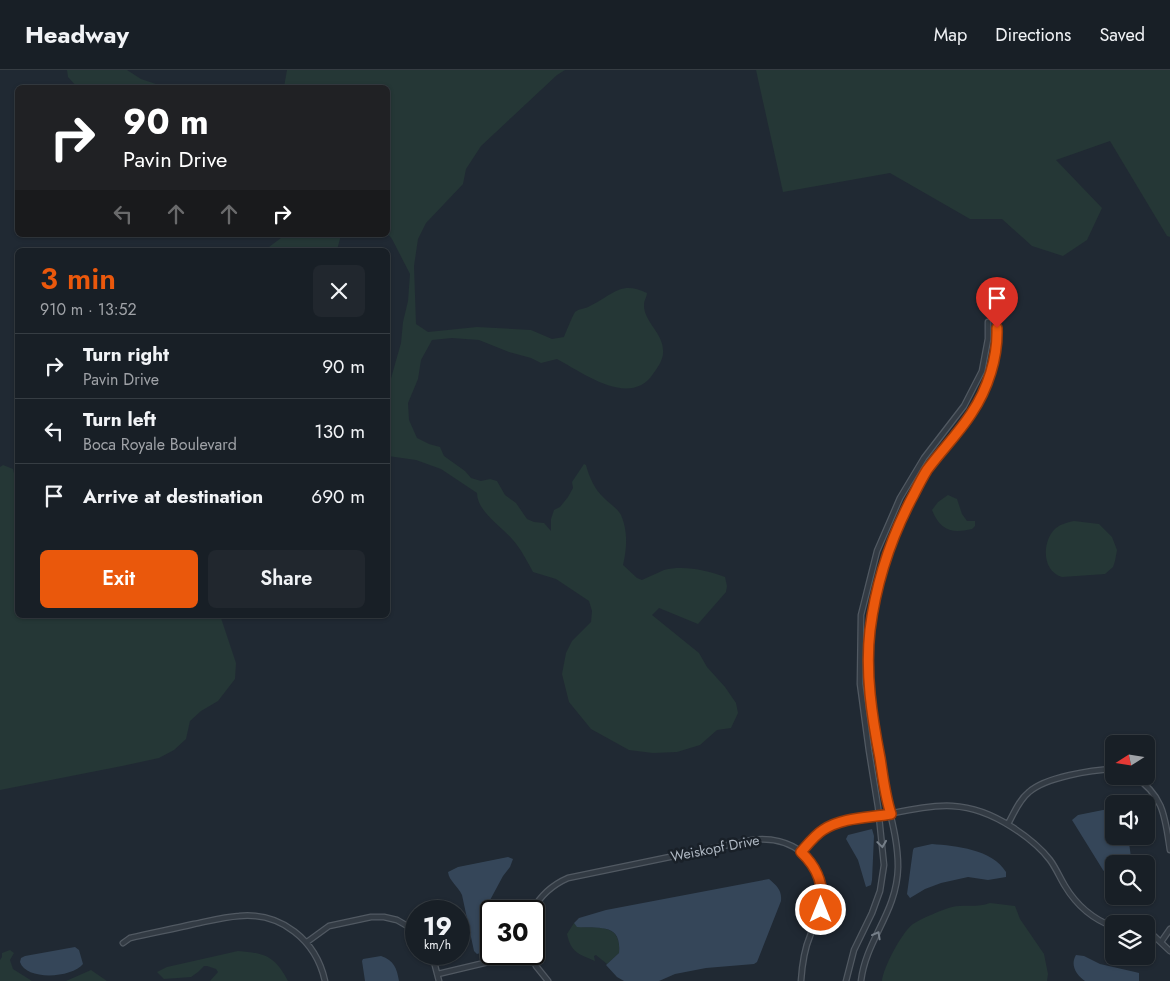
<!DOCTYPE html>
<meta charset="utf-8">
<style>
:root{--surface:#181f26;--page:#21272e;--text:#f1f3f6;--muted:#9fa2a7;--line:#363d43;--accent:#ea580c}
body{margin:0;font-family:Jost,sans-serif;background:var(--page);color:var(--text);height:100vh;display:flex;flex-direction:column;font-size:19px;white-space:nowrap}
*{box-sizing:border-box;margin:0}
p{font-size:16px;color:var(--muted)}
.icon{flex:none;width:28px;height:28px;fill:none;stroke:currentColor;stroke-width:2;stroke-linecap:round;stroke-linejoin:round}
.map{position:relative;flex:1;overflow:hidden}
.details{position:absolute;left:15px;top:178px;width:375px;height:370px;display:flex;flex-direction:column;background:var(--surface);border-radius:8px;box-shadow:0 1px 4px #0004,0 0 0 1px var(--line)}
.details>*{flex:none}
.banner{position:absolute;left:15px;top:15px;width:375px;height:152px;border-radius:8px;box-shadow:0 1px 4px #0004,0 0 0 1px var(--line);background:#202124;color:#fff;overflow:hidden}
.needle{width:32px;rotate:258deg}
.controls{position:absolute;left:1105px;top:665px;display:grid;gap:10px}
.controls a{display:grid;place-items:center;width:50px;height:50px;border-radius:8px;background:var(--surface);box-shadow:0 1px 4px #0004,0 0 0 1px var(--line);font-size:25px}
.speed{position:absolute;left:405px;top:830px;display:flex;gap:10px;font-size:25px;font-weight:700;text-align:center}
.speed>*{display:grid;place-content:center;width:65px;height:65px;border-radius:50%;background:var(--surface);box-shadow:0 1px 4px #0004,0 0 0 1px var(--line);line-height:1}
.speed small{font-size:12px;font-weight:400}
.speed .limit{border:2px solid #111;border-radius:8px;background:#fff;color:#111}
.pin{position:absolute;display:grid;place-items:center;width:42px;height:42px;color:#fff;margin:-51px -21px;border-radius:50% 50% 50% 0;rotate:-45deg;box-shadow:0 0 5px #0007}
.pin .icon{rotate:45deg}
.me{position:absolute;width:55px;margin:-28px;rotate:0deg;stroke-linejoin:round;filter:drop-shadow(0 0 4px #0008)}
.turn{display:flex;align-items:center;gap:18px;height:105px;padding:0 25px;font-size:22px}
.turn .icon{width:65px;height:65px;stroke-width:2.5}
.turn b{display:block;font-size:35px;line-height:42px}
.lanes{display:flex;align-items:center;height:48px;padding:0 25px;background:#0003;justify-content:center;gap:25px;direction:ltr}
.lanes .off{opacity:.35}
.round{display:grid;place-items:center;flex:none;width:52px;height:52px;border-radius:8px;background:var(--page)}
.summary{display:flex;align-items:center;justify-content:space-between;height:85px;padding:0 25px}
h1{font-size:30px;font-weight:600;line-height:38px;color:var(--accent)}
.primary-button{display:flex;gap:10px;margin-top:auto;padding:10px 25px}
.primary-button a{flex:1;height:58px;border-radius:8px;background:var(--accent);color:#fff;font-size:20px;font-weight:600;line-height:58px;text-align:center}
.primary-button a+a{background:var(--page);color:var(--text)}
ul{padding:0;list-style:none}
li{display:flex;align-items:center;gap:15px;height:65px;padding:0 25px;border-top:1px solid var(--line)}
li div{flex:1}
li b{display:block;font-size:19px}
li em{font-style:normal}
header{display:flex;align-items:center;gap:30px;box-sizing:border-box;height:70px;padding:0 25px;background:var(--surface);border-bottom:1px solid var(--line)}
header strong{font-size:24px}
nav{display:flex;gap:28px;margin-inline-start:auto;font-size:18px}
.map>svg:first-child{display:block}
.green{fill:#253736}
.water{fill:#354659}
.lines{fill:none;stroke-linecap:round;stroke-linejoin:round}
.street-casing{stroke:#515962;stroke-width:7}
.street{stroke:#333b44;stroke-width:4.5}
.oneway{stroke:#767f89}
.route-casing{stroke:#983908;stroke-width:12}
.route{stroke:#ea580c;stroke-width:9}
.labels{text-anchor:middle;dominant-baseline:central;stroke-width:5;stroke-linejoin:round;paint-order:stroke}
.street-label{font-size:14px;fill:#adb6c1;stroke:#192028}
</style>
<header>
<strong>Headway</strong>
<nav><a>Map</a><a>Directions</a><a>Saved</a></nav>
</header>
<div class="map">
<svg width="1170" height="911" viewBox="0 0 1170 911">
<rect width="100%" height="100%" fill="#202933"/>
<path class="green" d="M 67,0 L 127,0 L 141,9 L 165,17 L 77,17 L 68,7 Z
M 287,0 L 565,0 L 557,5 L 481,76 L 466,99 L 463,114 L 426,153 L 418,169 L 414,196 L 416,254 L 428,262 L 477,257 L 531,260 L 552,269 L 564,267 C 566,262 573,245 575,242 C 580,238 585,239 590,236 C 612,226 620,210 647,223 C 647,227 644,230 644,234 C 643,251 663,263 663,280 C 664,289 658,297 653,304 C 630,338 583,303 557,289 L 541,293 L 531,288 L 509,282 L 479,270 L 452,268 L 432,270 L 421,290 L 418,309 L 408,333 L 409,350 L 417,368 L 429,374 L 440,377 L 444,386 L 465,401 L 471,408 L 481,411 L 490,409 L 497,411 L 505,425 L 516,433 L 527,449 L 534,452 L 544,453 L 551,461 L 551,449 L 554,440 L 560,437 L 568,427 L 573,418 L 572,412 L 584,394 L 586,395 C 589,407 595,420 604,428 C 610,434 617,438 621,445 C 628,461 627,478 623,495 L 637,508 L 642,510 C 649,507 657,503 664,500 C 683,495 707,500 725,507 L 727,516 L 726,522 L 698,554 L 659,538 L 652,545 L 699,583 L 707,597 L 725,617 L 736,633 L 738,643 L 731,658 L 717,660 L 700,675 L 677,682 L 653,683 L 629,680 L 591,659 L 569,632 L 562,604 L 566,583 L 572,571 L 591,552 L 592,541 L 589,531 L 556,509 L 533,502 C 528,493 523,483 517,475 C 506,459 477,443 477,423 L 441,399 L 416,390 L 388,386 L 388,315 L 390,312 L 401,273 L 403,252 L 408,231 L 410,204 L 392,169 L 388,164 L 388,18 L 284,17 Z
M 756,0 L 1170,0 L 1170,167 L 1167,166 L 1110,71 L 1056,90 L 1102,138 L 1087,170 L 1063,186 L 1032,176 L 1002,149 L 970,149 L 890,103 L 783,122 Z
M 285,165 L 341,165 L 337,180 L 265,180 Z
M 3,395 L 13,399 L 17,416 L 18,545 L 220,545 L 236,593 L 235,609 L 218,631 L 201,641 L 190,651 L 186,669 L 174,680 L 159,688 L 122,696 L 0,720 L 0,397 Z
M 948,425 L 957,429 L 962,444 L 967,451 L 975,451 L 975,456 L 972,459 C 951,464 940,460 932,440 L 938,432 Z
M 1074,451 L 1099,454 L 1112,467 L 1117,480 L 1115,491 L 1113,497 L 1105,504 L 1062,507 C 1041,501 1042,470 1056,458 C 1061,454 1068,452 1074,451 Z
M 990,833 L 1015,836 L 1020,849 L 1044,884 L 1048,904 L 1047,911 L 882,911 C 883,898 902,862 913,854 C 922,848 942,840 952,837 C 966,834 977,838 990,833 Z
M 574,853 L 578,857 C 598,858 622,853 619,883 L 607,894 L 596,885 L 594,886 L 595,891 C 579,884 571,883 567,864 Z
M 10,880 L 14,883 L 10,890 L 13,899 L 32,911 L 0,911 L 0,890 L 2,887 L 2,883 Z
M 238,881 C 265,883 275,886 288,911 L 210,911 L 218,902 L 216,899 L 207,896 L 204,896 L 198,902 L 191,907 L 164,909 L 157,902 L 167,897 Z
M 91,900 L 107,911 L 66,911 Z"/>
<path class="water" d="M 1108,739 L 1114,741 L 1114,766 L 1128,766 L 1132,794 L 1114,794 L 1114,813 L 1103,800 L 1072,750 L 1078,745 Z
M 872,759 L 874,766 L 872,810 L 871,815 L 866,817 L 858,790 L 846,769 L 848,765 Z
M 932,774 C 956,776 992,779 1006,802 L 1006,807 L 988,810 L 968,807 L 941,813 L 925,819 L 910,828 L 907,824 L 913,780 L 914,778 Z
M 508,787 L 513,789 L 510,797 L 503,806 L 489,832 L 485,853 L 484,882 L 477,884 L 474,881 L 462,825 C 458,816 449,811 448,802 L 458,797 Z
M 769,809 C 777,816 782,820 781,831 L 757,892 L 754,894 L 706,898 L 675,904 L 659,911 L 624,911 L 617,907 L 606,895 L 619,883 C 622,852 598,859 577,857 L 574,853 L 579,848 L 606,840 Z
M 75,877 L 79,880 L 83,894 C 72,908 26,911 20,892 L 21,888 L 25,886 Z
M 1076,885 L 1084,886 L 1100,894 L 1135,902 L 1139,903 L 1139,911 L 1085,911 C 1076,905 1070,895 1076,885 Z
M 381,886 C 394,890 397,899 399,911 L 365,911 L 362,891 L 363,889 Z"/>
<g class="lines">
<defs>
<path id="street" d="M 1134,706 C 1164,726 1165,747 1170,780
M 1008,754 C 1014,743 1019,730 1029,722 C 1046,707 1091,700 1114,699
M 801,782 C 814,768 824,757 843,752 C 858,749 873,748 888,744 C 938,734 967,728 1012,757 C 1026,766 1040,777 1050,790 C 1056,798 1060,808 1065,816 C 1077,836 1092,849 1114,857
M 532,841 C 540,826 552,815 568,808 L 752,770 C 790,765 825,789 822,830 C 822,844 814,854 810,866 C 804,880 802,896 801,911
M 411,857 L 416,849
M 1146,863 L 1153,865 L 1170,881
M 307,872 L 329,856 L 371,847 L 384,847 L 397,850 L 416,861
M 1161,872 L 1170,859
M 123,873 L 130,868 C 151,863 173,859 194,854 C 209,851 224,847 239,846 C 281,842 316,870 325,911
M 432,884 L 439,911
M 530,884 L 536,896 L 548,911
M 438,904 L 522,884
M 846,911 L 854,880 L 872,843 L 880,821 L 884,795 L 878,737 L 869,681 L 860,614 L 861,545 L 877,481 L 900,428 L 924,388 L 964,336 L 982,301 L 988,269 L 988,252
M 861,911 C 866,869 897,843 898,797 C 898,775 893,755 888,734 C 886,721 884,709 882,697 C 873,652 866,607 870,561 C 873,524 887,483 901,449 C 908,433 917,416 926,402 C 933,390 943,380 952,369 C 980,333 999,299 996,252"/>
</defs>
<use href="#street" class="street-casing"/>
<use href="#street" class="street"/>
</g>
<defs><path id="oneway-chevron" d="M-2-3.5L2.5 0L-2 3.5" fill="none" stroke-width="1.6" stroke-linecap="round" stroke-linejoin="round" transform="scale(1.25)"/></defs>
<g class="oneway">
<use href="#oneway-chevron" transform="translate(882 774) rotate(82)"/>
<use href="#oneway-chevron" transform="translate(877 865) rotate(-61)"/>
</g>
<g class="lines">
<defs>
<path id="route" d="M 821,840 C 825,816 818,798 801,782 C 808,774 815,765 823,760 C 843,747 869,748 891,744 C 885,726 883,707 880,688 C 872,647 865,603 870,560 C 876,513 892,465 914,424 C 918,416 922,408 927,400 C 941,381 958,364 971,344 C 988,319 998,287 997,258"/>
</defs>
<use href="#route" class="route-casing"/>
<use href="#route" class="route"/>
</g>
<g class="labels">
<g class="street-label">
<text transform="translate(715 778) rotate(-11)">Weiskopf Drive</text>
</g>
</g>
</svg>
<div class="controls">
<a><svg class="needle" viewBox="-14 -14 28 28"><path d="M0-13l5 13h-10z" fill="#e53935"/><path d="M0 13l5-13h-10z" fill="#9fa2a7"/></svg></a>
<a><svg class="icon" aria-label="sound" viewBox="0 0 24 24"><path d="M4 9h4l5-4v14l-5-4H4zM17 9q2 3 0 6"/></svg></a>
<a><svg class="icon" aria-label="search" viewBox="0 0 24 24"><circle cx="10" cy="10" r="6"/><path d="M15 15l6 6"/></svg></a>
<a><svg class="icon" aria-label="layers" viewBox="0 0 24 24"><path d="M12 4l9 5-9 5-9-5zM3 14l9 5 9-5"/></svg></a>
</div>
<div class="speed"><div>19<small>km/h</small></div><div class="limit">30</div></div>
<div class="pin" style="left:997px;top:258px;background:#d93025"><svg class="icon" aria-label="arrive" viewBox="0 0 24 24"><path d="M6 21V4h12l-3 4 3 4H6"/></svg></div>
<svg class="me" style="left:821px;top:840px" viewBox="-20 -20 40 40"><circle r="17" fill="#ea580c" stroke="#fff" stroke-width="3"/><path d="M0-11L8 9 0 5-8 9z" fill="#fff"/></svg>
<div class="banner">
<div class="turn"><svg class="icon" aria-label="right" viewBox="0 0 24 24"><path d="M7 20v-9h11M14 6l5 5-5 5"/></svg><div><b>90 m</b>Pavin Drive</div></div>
<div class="lanes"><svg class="icon off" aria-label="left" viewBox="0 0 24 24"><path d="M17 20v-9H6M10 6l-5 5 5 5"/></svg><svg class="icon off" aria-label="ahead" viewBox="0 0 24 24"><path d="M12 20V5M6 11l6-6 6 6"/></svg><svg class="icon off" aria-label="ahead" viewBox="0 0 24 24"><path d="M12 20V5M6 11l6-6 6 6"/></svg><svg class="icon" aria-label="right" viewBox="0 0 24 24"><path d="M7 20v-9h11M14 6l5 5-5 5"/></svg></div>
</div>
<section class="details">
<div class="summary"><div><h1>3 min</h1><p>910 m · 13:52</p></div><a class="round"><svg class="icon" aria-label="close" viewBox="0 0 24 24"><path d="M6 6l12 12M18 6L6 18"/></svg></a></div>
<ul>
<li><svg class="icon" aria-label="right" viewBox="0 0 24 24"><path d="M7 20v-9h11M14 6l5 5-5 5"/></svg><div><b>Turn right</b><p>Pavin Drive</p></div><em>90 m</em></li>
<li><svg class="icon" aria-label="left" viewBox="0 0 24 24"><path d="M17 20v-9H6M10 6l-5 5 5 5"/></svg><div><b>Turn left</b><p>Boca Royale Boulevard</p></div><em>130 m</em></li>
<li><svg class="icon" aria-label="arrive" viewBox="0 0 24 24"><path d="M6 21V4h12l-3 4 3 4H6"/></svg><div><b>Arrive at destination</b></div><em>690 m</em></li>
</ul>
<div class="primary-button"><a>Exit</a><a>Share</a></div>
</section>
</div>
